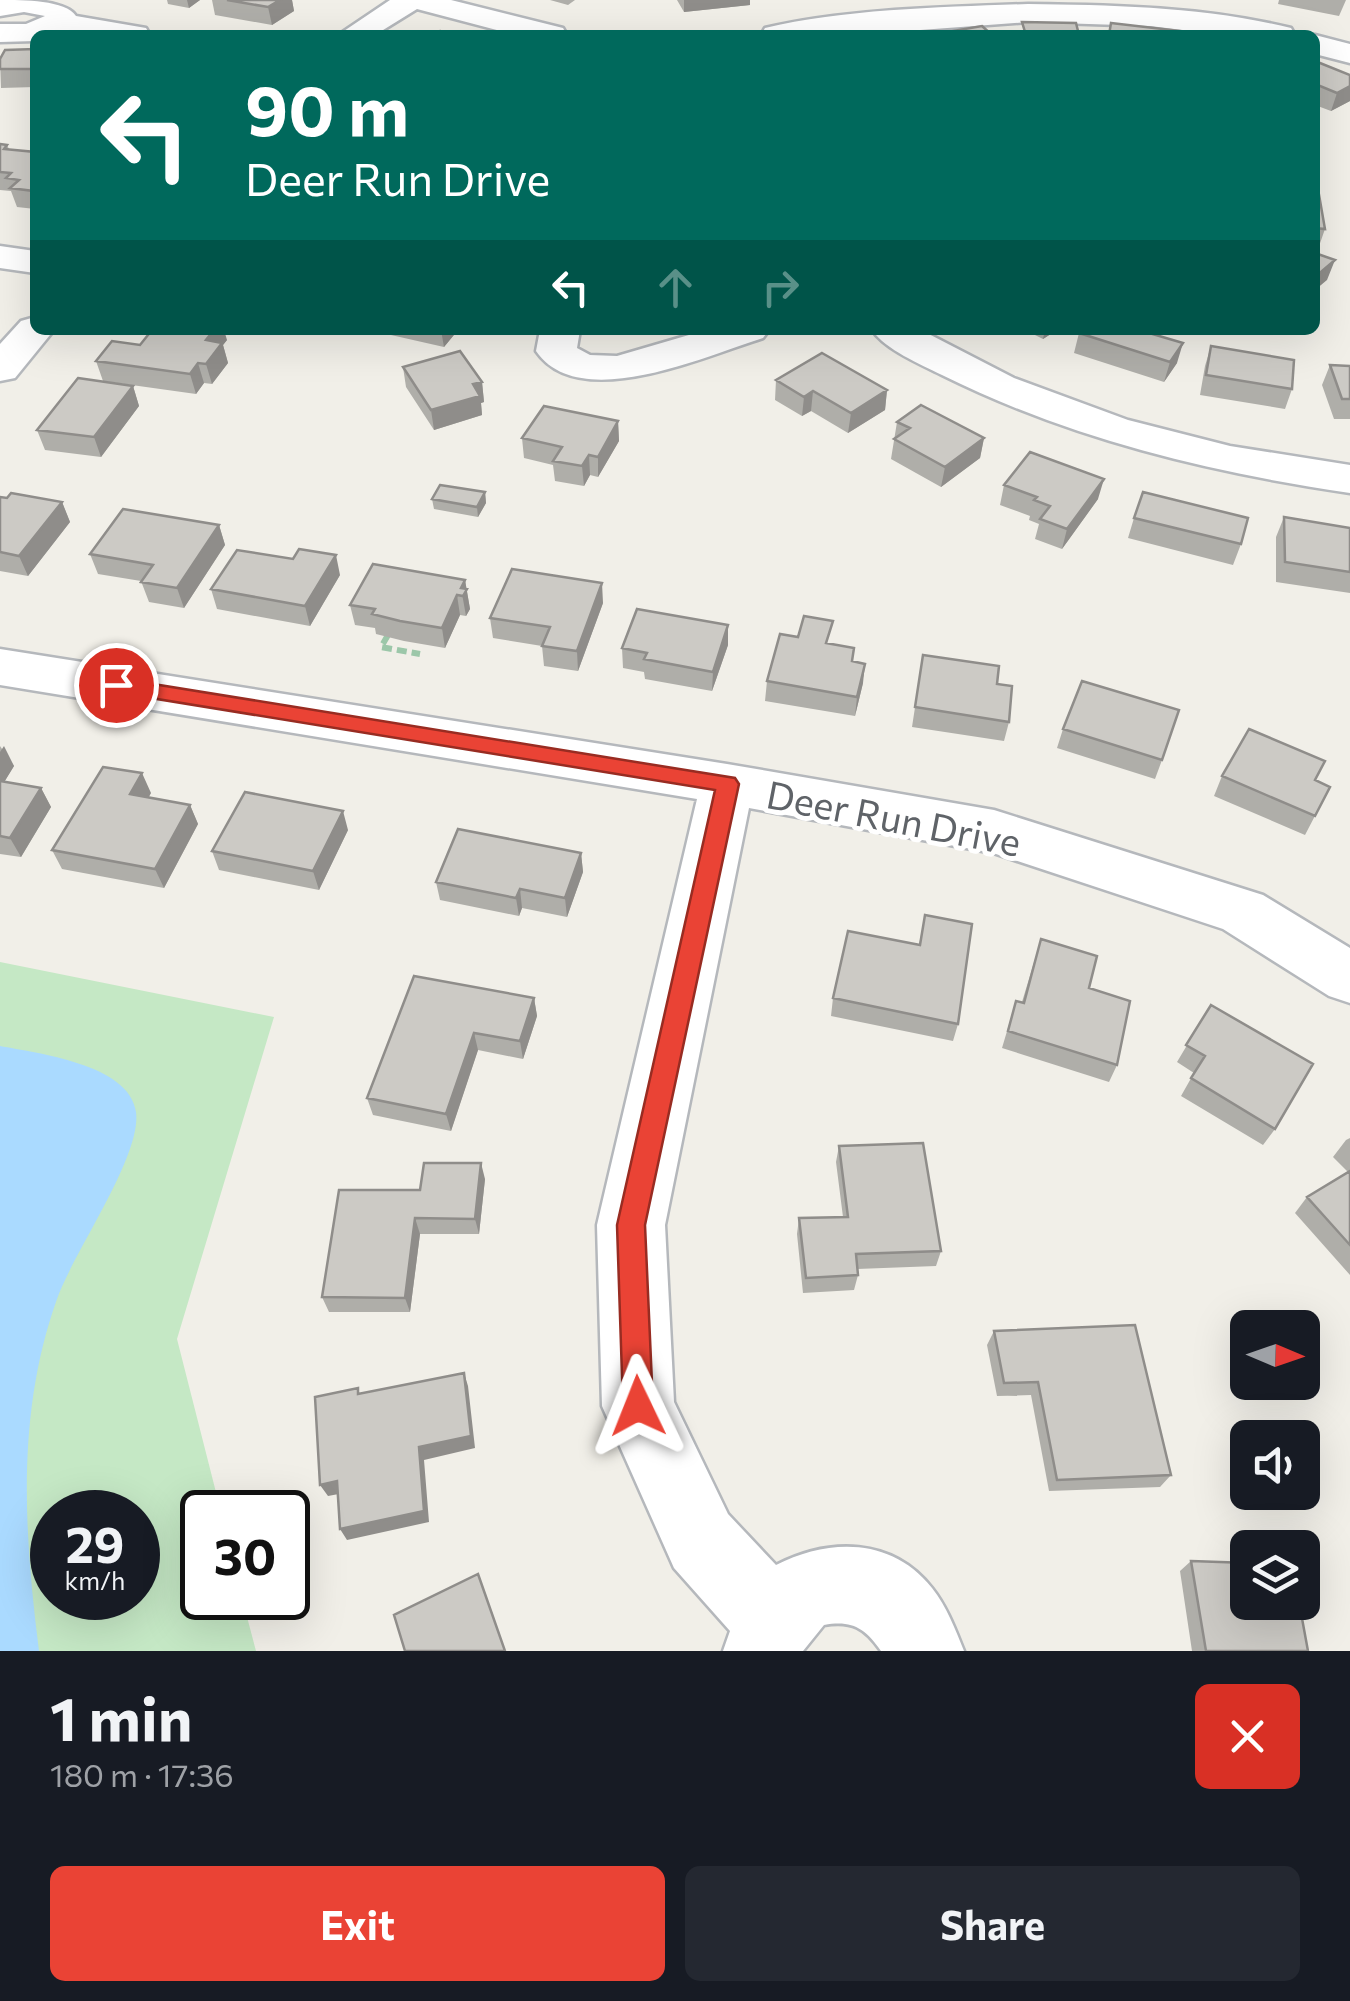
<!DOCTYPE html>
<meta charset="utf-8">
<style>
:root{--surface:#171b24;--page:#242831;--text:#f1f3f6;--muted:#9ea1a6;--accent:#ea4335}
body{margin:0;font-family:Commissioner,sans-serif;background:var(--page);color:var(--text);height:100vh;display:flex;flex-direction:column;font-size:38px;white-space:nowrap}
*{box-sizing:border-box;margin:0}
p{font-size:32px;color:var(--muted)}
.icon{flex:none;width:55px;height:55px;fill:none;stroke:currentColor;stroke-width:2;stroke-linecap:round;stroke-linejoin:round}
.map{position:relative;height:1651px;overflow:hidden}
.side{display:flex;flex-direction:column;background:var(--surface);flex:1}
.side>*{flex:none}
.guide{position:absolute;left:30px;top:30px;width:1290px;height:305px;border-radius:15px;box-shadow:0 10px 40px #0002;background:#00695c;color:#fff;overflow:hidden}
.needle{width:65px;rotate:92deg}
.fabs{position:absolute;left:1230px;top:1310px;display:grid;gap:20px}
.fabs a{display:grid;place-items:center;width:90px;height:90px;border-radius:15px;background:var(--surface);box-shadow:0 10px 40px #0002;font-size:50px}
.speed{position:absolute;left:30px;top:1490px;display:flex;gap:20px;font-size:50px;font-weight:700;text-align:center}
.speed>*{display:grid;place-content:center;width:130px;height:130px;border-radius:50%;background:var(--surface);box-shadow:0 10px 40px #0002;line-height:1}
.speed small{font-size:25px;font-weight:400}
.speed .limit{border:5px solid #111;border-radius:15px;background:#fff;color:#111}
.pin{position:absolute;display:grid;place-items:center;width:85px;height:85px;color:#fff;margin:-42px;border:5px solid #fff;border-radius:50%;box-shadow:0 2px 10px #0007}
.me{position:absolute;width:110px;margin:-55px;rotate:358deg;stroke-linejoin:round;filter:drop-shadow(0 0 8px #0008)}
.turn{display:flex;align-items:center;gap:35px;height:210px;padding:0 50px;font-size:45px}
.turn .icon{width:130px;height:130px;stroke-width:2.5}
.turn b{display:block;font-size:70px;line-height:85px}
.lanes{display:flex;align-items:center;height:95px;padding:0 50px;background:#0003;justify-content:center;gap:50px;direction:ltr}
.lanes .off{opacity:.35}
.round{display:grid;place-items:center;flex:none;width:105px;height:105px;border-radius:15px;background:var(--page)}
.overview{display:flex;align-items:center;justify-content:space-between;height:170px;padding:0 50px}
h1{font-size:60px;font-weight:700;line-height:75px}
.cta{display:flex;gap:20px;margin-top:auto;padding:20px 50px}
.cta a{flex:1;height:115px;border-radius:15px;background:var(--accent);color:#fff;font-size:40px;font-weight:700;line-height:115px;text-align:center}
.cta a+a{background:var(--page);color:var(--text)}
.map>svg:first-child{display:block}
.green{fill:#c5e8c5;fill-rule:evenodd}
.water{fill:#aadaff}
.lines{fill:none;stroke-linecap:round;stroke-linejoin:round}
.minor-casing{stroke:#b5b8bc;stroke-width:5}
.path{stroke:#9cc7a9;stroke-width:6;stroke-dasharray:10 5;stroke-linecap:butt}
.minor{fill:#fff;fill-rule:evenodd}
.wall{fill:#afaea9}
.shaded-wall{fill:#8f8d8a}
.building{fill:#cccac5;stroke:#8f8d8a;stroke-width:2.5}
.route{fill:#ea4335;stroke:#982c22;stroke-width:2.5}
.labels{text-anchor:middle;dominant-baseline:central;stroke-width:10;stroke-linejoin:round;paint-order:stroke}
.street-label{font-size:38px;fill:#5f6368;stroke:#fff}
</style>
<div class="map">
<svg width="1350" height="1651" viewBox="0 0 1350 1651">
<rect width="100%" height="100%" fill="#f1efe8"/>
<path class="green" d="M 0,962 L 274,1017 L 177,1339 L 221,1512 L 202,1512 L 202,1598 L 242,1598 L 256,1651 L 0,1651 ZM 52,1512 L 138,1512 L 138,1598 L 52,1598 Z"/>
<path class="water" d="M 0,1046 C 36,1053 130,1064 136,1112 C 142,1156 73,1253 57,1299 C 16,1413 24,1533 39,1651 L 0,1651 Z"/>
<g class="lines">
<defs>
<path id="minor" d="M 0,0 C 23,0 66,0 76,16 L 146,28 L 150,35 L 61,32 L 35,35 L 35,41 L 0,42 L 0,24 L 26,24 L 45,16 L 24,12 L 0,16 Z
M 390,0 L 451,0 L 563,28 L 567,35 L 516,35 L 417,9 L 375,35 L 338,35 Z
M 1028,4 C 1115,5 1206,7 1291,28 L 1295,35 L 1224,35 L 1150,26 L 1028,22 L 853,35 L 761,35 L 765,28 C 844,9 946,7 1028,4 Z
M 1313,35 L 1315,35 L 1350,44 L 1350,63 L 1315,54 Z
M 0,246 L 35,251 L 35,273 L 0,268 Z
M 35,317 L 35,330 L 54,330 L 15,378 L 0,381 L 0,344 L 21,321 Z
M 540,330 L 580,330 L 577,348 L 590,355 L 617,356 L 706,330 L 769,330 L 763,338 C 705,356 579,414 536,351 Z
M 872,330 L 921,330 L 1014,378 L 1128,420 L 1230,446 L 1350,465 L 1350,493 C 1208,472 1071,439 942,375 C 920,364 886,350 872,330 Z
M 0,649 L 727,764 L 994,810 L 1263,895 L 1350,948 L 1350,1003 L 1329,996 L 1223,929 L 993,853 L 749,808 L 665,1225 L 674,1402 L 728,1514 L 776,1565 C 829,1538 892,1537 932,1588 C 947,1607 955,1629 964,1651 L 881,1651 C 865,1628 852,1620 824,1625 L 803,1651 L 723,1651 L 730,1631 L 674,1568 L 602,1406 L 597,1225 L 697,799 L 0,685 Z"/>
</defs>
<use href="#minor" class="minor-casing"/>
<path class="path" d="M 388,635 L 381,647 L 420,654"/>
<use href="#minor" class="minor"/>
</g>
<path class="wall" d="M 167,0 L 200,0 L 189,8 L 168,4 Z
M 212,0 L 292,0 L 294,11 L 272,25 L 215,15 Z
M 550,0 L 575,0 L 568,5 Z
M 677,0 L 750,0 L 750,5 L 684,12 Z
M 1279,0 L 1346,0 L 1339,16 L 1278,4 Z
M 35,49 L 35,87 L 1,88 L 0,59 Z
M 1315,61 L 1350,75 L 1350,101 L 1331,111 L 1315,105 Z
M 0,144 L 7,145 L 9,149 L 35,152 L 35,209 L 17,207 L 11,191 L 0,190 Z
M 1315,189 L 1325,229 L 1318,249 L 1315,248 Z
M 390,330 L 458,330 L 444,347 L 391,335 Z
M 1025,330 L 1057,330 L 1043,339 Z
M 1079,333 L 1177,363 L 1164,382 L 1074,353 Z
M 227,340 L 223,345 L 228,363 L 212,384 L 204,383 L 196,394 L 103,381 L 96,361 L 140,345 Z
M 1211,346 L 1292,389 L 1285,409 L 1200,395 L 1205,366 Z
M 1330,365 L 1350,366 L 1350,419 L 1334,419 L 1322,385 Z
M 403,367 L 482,382 L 484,402 L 481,403 L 482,415 L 434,430 L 406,387 Z
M 776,380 L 887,390 L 885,410 L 848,433 L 811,411 L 802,416 L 775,400 Z
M 133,386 L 139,406 L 101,457 L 45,450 L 37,430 Z
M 618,421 L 619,441 L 598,477 L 590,475 L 584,486 L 555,481 L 553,465 L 524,458 L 522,438 Z
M 897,422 L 984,438 L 980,458 L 941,487 L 891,459 Z
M 1004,485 L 1098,499 L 1062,549 L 1035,539 L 1039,524 L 1029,520 L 1030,516 L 1000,505 Z
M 485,492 L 486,503 L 478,517 L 434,509 L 432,499 Z
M 0,497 L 62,502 L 70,522 L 28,576 L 0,571 Z
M 1284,517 L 1350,528 L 1350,593 L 1276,582 L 1276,537 Z
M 1134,518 L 1241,544 L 1233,565 L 1128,538 Z
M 219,525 L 225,545 L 184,608 L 149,602 L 141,581 L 98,574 L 90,554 Z
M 340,575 L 310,626 L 217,609 L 211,589 Z
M 465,580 L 470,609 L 466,616 L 460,615 L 445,648 L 404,641 L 376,634 L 375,628 L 355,625 L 350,605 Z
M 603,603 L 578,671 L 544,666 L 542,646 L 493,638 L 490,618 Z
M 830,644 L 853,661 L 863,683 L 855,716 L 765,701 L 767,681 Z
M 728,645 L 712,691 L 645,679 L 644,672 L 623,668 L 622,648 Z
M 923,655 L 997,684 L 1009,722 L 1004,741 L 912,727 Z
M 1063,729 L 1162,760 L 1155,779 L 1057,748 Z
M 0,746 L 14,766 L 4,782 L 41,788 L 51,807 L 21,857 L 0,854 Z
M 1222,776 L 1315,780 L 1330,787 L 1305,835 L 1214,796 Z
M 151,793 L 148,798 L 190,805 L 198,824 L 164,888 L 62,869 L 52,850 Z
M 348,830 L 319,890 L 219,870 L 212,851 Z
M 581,853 L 583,872 L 567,917 L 522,908 L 519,916 L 440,900 L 436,882 Z
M 925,915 L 958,1024 L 953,1041 L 831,1016 L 833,998 L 919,945 Z
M 1041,939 L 1089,988 L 1117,1065 L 1109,1082 L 1002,1048 L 1016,1001 L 1022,1002 Z
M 414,976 L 534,998 L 537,1016 L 523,1059 L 478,1050 L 451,1131 L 373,1115 L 367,1098 Z
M 1211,1005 L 1275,1129 L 1263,1145 L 1181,1096 L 1194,1073 L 1177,1062 Z
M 1350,1138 L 1350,1275 L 1295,1213 L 1307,1197 L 1348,1172 L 1333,1157 L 1346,1140 Z
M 839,1146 L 941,1251 L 936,1266 L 857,1269 L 858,1275 L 854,1290 L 803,1293 L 797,1234 L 799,1218 L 843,1217 L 836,1162 Z
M 485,1179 L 479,1234 L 420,1234 L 410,1312 L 329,1312 L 322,1297 L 420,1190 Z
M 994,1331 L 1171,1475 L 1160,1487 L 1049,1491 L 1031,1395 L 997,1396 L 987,1345 Z
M 1191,1561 L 1308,1651 L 1192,1651 L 1180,1571 Z"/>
<path class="shaded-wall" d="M 187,0 L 200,0 L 189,8 Z
M 280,0 L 292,0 L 294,11 L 272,25 L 268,7 Z
M 684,0 L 750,0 L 750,5 L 684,12 Z
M 1350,86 L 1350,101 L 1331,111 L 1337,93 Z
M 1335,260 L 1327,280 L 1315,290 L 1315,277 Z
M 214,330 L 224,330 L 227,340 L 223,345 L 228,363 L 212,384 L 206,364 L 206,340 Z
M 441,330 L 458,330 L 444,347 Z
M 1045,330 L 1057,330 L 1043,339 Z
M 1183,343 L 1177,363 L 1164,382 L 1170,362 Z
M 198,363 L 204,383 L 196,394 L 190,374 Z
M 482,382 L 484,402 L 481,403 L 482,415 L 434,430 L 431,410 L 473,384 Z
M 133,386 L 139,406 L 101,457 L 94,437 Z
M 887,390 L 885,410 L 848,433 L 851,413 Z
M 813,391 L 811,411 L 802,416 L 804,397 Z
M 618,421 L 619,441 L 598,477 L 598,457 Z
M 984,438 L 980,458 L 941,487 L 945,467 Z
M 589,455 L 590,475 L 584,486 L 582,466 Z
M 1104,479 L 1098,499 L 1062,549 L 1067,529 Z
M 485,492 L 486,503 L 478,517 L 477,507 Z
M 62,502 L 70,522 L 28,576 L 19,556 Z
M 219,525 L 225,545 L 184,608 L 177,588 Z
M 336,555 L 340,575 L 310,626 L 305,606 Z
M 465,580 L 470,609 L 466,616 L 461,588 Z
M 602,583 L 603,603 L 578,671 L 577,651 Z
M 457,595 L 460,615 L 445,648 L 442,628 Z
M 728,625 L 728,645 L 712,691 L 713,672 Z
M 865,664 L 863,683 L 855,716 L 857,697 Z
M 4,746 L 14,766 L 0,789 L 0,752 Z
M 142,773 L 151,793 L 139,814 L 130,794 Z
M 41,788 L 51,807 L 21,857 L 10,838 Z
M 190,805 L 198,824 L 164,888 L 155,869 Z
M 343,811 L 348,830 L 319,890 L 313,871 Z
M 581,853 L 583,872 L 567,917 L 565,898 Z
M 520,889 L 522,908 L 519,916 L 516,898 Z
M 534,998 L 537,1016 L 523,1059 L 520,1041 Z
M 474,1033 L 478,1050 L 451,1131 L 446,1114 Z
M 481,1163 L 485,1179 L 479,1234 L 475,1219 Z
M 415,1218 L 420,1234 L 410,1312 L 405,1298 Z
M 464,1373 L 468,1386 L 475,1448 L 424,1460 L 429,1522 L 347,1540 L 340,1529 Z
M 337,1481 L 344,1493 L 328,1496 L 320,1485 Z"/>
<path class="building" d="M 227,0 L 280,0 L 268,7 Z
M 1022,22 L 1076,23 L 1079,35 L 1026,35 Z
M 1111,23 L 1180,31 L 1179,35 L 1109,35 Z
M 982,26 L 992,35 L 930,35 Z
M 440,31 L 456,35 L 434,35 Z
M 35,49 L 35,69 L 0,69 L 0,59 L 5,50 Z
M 1315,61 L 1350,75 L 1350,86 L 1337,93 L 1315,84 Z
M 0,144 L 7,145 L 4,149 L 35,152 L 34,191 L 10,188 L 19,180 L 6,178 L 11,173 L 0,172 Z
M 1315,189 L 1318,189 L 1325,229 L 1315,228 Z
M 1315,253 L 1335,260 L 1315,277 Z
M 152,330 L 214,330 L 206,340 L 222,343 L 206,364 L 198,363 L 190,374 L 96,361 L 112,341 L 140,345 Z
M 1081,330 L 1139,330 L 1183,343 L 1170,362 L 1079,333 Z
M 1211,346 L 1294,360 L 1292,389 L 1206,375 Z
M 460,351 L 482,382 L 473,384 L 480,396 L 431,410 L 403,367 Z
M 822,353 L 887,390 L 851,413 L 813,391 L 804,397 L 776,380 Z
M 1330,365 L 1350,366 L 1350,399 L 1342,399 Z
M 78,378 L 133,386 L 94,437 L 37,430 Z
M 921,405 L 984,438 L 945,467 L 894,439 L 910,428 L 897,422 Z
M 544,406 L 618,421 L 598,457 L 589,455 L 582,466 L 553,461 L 562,447 L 522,438 Z
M 1030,452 L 1104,479 L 1067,529 L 1040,519 L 1050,506 L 1034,500 L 1037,497 L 1004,485 Z
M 440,485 L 485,492 L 477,507 L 432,499 Z
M 1143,492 L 1248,518 L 1241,544 L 1134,518 Z
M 11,493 L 62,502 L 19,556 L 0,552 L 0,497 L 7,498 Z
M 123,509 L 219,525 L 177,588 L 141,582 L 153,565 L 90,554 Z
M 1284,517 L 1350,528 L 1350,572 L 1285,562 Z
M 299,549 L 336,555 L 305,606 L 211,589 L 237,550 L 293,559 Z
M 373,564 L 465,580 L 461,588 L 467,589 L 463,596 L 457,595 L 442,628 L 400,621 L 372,614 L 375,609 L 350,605 Z
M 512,569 L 602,583 L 577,651 L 542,646 L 550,627 L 490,618 Z
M 637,609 L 728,625 L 713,672 L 644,659 L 647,653 L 622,648 Z
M 804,616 L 833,621 L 826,643 L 854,648 L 852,661 L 865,664 L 857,697 L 767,681 L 780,634 L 798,637 Z
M 923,655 L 999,666 L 997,684 L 1012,686 L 1009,722 L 915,707 Z
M 1082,681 L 1179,710 L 1162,760 L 1063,729 Z
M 1249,729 L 1325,761 L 1315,780 L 1330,787 L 1315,816 L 1222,776 Z
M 103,767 L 142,773 L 130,794 L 190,805 L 155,869 L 52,850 Z
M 0,781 L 41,788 L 10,838 L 0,836 Z
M 245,792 L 343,811 L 313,871 L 212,851 Z
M 458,829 L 581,853 L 565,898 L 520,889 L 516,898 L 436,882 Z
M 925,915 L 972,924 L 958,1024 L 833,998 L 848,931 L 920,945 Z
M 1041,939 L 1097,956 L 1089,988 L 1130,1001 L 1117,1065 L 1008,1031 L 1016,1001 L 1024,1003 Z
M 414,976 L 534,998 L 520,1041 L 474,1033 L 446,1114 L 367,1098 Z
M 1211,1005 L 1313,1064 L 1275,1129 L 1191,1078 L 1205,1056 L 1186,1045 Z
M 923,1143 L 941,1251 L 856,1254 L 858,1275 L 806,1278 L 799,1218 L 848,1217 L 839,1146 Z
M 424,1163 L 481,1163 L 475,1219 L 415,1218 L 405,1298 L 322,1297 L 339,1190 L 420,1190 Z
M 1350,1171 L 1350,1245 L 1307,1197 Z
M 1135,1325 L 1171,1475 L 1057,1480 L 1038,1382 L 1004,1383 L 994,1331 Z
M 464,1373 L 471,1436 L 419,1447 L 424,1511 L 340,1529 L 337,1481 L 320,1485 L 315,1397 L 358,1388 L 358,1394 Z
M 1191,1561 L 1248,1563 L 1248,1602 L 1299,1602 L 1308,1651 L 1206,1651 Z
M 478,1574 L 505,1651 L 405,1651 L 394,1615 Z"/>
<path class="route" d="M 116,678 L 735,778 L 739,784 L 645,1225 L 653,1406 L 648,1416 L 638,1421 L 627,1416 L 623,1406 L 617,1225 L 715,790 L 108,691 L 105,685 L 108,680 Z"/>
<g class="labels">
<g class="street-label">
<text transform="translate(894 817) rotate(11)">Deer Run Drive</text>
</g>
</g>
</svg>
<div class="fabs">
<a><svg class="needle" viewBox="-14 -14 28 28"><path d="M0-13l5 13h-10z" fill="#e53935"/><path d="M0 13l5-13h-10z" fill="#9ea1a6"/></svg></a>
<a><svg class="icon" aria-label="sound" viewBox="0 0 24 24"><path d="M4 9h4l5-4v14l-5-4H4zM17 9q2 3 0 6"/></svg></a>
<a><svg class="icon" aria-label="layers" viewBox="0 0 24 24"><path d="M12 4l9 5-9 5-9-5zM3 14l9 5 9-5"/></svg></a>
</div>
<div class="speed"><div>29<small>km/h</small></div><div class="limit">30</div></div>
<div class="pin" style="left:116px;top:685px;background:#d93025"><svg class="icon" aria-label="arrive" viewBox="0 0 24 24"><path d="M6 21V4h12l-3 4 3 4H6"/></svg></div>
<svg class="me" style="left:638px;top:1406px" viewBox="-20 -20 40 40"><path d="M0-17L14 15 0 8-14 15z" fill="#ea4335" stroke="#fff" stroke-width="4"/></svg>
<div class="guide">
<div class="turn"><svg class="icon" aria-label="left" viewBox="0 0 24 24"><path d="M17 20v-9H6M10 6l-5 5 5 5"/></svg><div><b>90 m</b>Deer Run Drive</div></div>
<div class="lanes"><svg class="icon" aria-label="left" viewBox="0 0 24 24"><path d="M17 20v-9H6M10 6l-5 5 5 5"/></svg><svg class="icon off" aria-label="ahead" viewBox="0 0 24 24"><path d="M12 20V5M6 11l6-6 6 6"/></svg><svg class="icon off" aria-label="right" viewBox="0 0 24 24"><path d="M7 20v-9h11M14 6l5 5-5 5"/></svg></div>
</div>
</div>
<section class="side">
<div class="overview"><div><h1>1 min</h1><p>180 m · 17:36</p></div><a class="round" style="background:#d93025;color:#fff"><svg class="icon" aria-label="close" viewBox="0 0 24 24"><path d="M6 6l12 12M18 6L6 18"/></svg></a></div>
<div class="cta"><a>Exit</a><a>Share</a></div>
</section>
